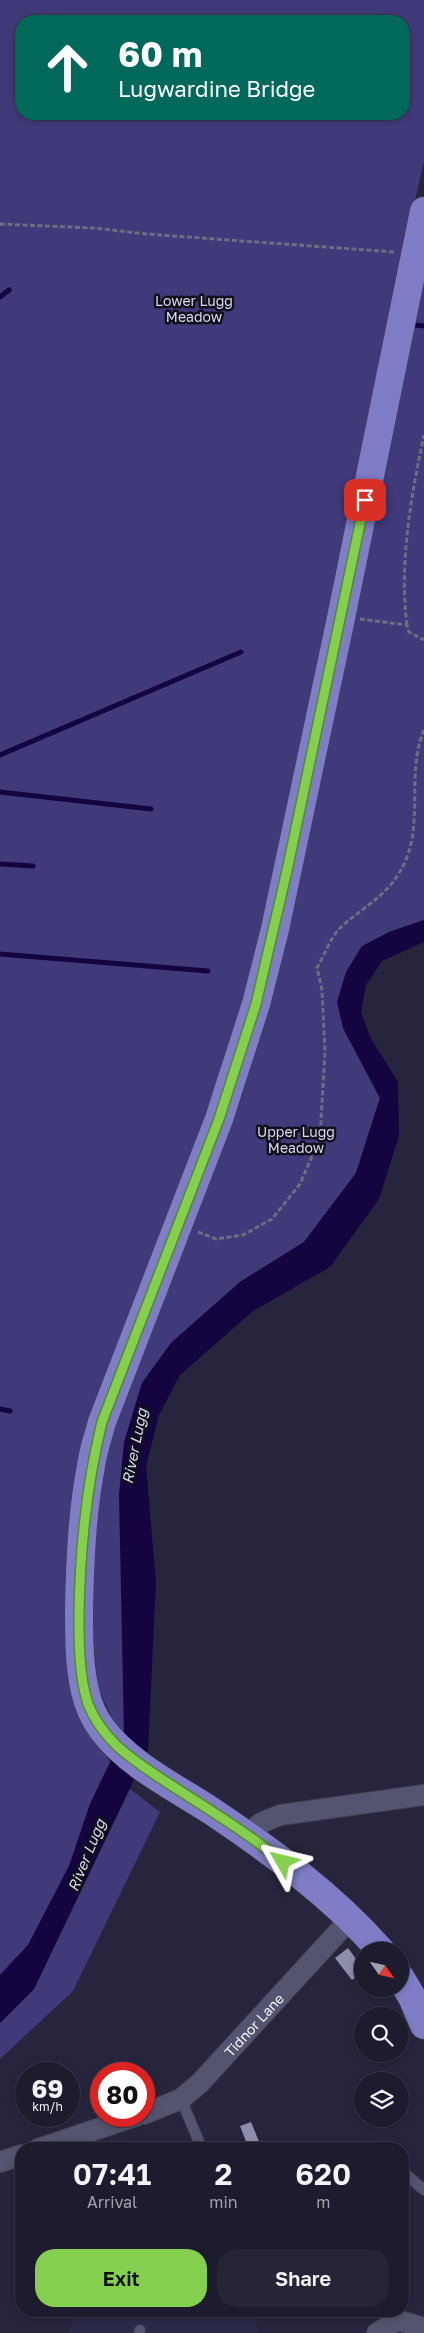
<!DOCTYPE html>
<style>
:root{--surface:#1c1c2e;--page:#252536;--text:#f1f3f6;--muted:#a0a1aa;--line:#3a3a4a;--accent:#84d04e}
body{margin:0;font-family:"Golos Text",sans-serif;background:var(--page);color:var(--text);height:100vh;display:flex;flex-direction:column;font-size:19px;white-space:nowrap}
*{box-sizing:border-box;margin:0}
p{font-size:16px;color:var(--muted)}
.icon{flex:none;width:28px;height:28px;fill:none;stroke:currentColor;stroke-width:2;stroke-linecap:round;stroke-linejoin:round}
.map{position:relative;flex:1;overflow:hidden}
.sheet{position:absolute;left:15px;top:2142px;width:394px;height:175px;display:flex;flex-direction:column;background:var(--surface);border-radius:20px;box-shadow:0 2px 8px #0003,0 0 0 1px var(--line)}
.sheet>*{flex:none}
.guide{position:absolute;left:15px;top:15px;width:395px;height:105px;border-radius:20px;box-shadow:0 2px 8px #0003,0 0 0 1px var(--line);background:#00695c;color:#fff;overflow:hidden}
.needle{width:32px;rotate:124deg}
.buttons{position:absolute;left:354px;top:1942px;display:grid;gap:10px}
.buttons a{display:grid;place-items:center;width:55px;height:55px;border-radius:50%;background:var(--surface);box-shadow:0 2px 8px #0003,0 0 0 1px var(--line);font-size:25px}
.speed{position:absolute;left:15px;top:2062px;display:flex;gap:10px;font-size:25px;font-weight:700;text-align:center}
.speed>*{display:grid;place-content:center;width:65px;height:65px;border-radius:50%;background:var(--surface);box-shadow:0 2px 8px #0003,0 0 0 1px var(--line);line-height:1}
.speed small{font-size:12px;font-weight:400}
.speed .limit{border:8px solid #d22;background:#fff;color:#111}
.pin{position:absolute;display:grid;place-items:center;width:42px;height:42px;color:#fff;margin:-21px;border-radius:10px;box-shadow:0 2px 8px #0006}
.me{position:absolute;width:55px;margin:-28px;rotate:307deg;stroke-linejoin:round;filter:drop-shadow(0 0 4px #0008)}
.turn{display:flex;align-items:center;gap:18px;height:105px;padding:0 20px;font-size:22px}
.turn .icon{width:65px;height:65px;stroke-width:2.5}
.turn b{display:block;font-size:35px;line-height:42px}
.eta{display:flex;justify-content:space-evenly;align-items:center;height:85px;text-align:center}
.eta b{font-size:30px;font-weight:600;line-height:35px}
.action{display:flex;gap:10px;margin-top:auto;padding:10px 20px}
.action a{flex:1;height:58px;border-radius:20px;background:var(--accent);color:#111;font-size:20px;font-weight:600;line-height:58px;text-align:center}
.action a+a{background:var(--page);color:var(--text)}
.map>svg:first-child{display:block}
.built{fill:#2c2a49}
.green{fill:#403a7a;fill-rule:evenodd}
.water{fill:#140440}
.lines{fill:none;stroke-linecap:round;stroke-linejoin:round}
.stream{stroke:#140440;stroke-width:5}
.building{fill:#8e8eac}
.service-casing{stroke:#414053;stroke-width:12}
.minor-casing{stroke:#414053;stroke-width:22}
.trunk-casing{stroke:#414053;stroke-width:29}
.path{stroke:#6e6d80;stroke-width:3;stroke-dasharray:5 2.5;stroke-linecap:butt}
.service{stroke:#545470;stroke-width:10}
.minor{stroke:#545470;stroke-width:20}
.trunk{stroke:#7f7dc6;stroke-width:28}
.route-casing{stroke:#568733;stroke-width:12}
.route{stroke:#84d04e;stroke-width:9}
.labels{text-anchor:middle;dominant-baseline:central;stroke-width:5;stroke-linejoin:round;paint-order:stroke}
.park-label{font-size:14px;fill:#d9daf1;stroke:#10101b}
.street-label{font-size:14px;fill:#f3f3fd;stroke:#10101b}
.water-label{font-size:15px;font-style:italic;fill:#d8d9f0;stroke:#10101b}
</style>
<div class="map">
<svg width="424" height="2333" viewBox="0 0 424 2333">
<rect width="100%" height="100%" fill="#26253d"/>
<path class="built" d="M 76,2311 L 255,2311 L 258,2333 L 68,2333 Z"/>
<path class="green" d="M 0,0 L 424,0 L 424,161 L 397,278 L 305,747 L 233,1050 L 99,1415 L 76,1702 L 110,1762 L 90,1804 L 69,1866 L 28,1945 L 0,1975 ZM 21,21 L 404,21 L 404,114 L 21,114 Z
M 424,264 L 424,920 L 389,932 L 343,1028 L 380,1098 L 356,1173 L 304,1242 L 240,1282 L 171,1343 L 142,1383 L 124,1734 L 114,1722 L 98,1688 L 94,1646 L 92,1580 L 93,1558 L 105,1454 L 117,1414 L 243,1093 L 273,989 Z
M 130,1789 L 160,1812 L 73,1991 L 0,2059 L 0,2023 L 34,1989 Z"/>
<path class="water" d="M 424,920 L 424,942 L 382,961 L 366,985 L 361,1012 L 370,1037 L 398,1082 L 399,1136 L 379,1199 L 330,1267 L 253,1311 L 180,1375 L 159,1415 L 146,1466 L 156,1582 L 148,1750 L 34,1989 L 0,2023 L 0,1975 L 28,1945 L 69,1866 L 90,1804 L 124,1734 L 119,1495 L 124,1442 L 142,1383 L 171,1343 L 240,1282 L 304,1242 L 356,1173 L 380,1098 L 343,1028 L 337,1002 L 346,972 L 362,946 L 389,932 Z"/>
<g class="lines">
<path class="stream" d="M 0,297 L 9,290
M 416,325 L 424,326
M 0,755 L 241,652
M 0,792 L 151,809
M 0,864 L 33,866
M 0,954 L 208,971
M 0,1409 L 10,1411"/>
</g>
<path class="building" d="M 348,1948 L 362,1967 L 362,1973 L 352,1980 L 335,1958 Z
M 251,2122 L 262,2149 L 249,2149 L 240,2126 Z"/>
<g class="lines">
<defs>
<path id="service" d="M 181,2099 L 202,2149
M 402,2171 L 424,2190
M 139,2333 L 140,2330"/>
<g id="minor">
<path d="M 246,1835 L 261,1823 L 280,1815 L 424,1795"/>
<path id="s1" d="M 144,2114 L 181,2099 L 200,2083 L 351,1918"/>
<path d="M 38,2149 L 136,2116"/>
<path d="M 0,2162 L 21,2155"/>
<path d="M 377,2333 L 398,2320 L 424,2328"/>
</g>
<path id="trunk" d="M 381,1951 C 332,1895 271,1851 210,1810 C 173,1786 129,1765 102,1729 C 94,1718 88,1705 85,1691 C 79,1665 79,1636 79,1609 C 80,1561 82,1513 91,1466 C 93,1451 98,1437 102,1422 L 219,1119 L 256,1004 L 275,929 L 341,618 L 424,211
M 400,1977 L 412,1997 L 424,2025"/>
</defs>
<use href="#service" class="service-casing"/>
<use href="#minor" class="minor-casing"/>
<use href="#trunk" class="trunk-casing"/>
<path class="path" d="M 0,224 L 94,228 L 146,234 L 394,252
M 360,619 L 407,625 L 409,632 L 424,640
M 407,625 C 399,563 411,496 424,435
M 198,1232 L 216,1239 L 243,1235 L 272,1219 L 300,1184 L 320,1138 L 325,1052 L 322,990 L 317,968 C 324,956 330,938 340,928 C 367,903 392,895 407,857 C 422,818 407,770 424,730"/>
<use href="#service" class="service"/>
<use href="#minor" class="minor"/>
<use href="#trunk" class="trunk"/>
</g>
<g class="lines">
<defs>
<path id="route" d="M 283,1862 C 249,1834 211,1811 174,1787 C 154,1774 133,1761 116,1745 C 105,1734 94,1719 88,1704 C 79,1676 79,1643 79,1614 C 80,1547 86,1487 102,1422 L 219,1119 L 256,1004 L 288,866 L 365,500"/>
</defs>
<use href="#route" class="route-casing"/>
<use href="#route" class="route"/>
</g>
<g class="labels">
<g class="park-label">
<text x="194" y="300">Lower Lugg<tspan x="194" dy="16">Meadow</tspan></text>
<text x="296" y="1131">Upper Lugg<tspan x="296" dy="16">Meadow</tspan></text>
</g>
<g class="street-label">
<text stroke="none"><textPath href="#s1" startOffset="144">Tidnor Lane</textPath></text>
</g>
<g class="water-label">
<text transform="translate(134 1446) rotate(-79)">River Lugg</text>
<text transform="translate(86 1855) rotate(-68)">River Lugg</text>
</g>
</g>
</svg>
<div class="buttons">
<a><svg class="needle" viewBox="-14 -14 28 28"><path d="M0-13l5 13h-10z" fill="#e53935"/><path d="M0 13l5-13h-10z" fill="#a0a1aa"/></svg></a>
<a><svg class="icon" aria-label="search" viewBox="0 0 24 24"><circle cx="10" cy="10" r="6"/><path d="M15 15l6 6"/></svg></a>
<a><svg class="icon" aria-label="layers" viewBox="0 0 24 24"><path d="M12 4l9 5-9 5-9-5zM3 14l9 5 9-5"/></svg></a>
</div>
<div class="speed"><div>69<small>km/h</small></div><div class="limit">80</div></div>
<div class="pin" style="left:365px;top:500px;background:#d93025"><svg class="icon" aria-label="arrive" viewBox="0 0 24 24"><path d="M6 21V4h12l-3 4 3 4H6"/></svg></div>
<svg class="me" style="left:283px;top:1862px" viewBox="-20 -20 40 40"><path d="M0-17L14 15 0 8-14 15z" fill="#84d04e" stroke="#fff" stroke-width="4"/></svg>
<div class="guide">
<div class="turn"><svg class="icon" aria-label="ahead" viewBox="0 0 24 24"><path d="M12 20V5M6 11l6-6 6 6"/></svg><div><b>60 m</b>Lugwardine Bridge</div></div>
</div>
<section class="sheet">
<div class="eta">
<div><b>07:41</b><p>Arrival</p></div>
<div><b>2</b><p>min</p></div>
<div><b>620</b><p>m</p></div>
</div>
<div class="action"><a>Exit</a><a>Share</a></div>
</section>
</div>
